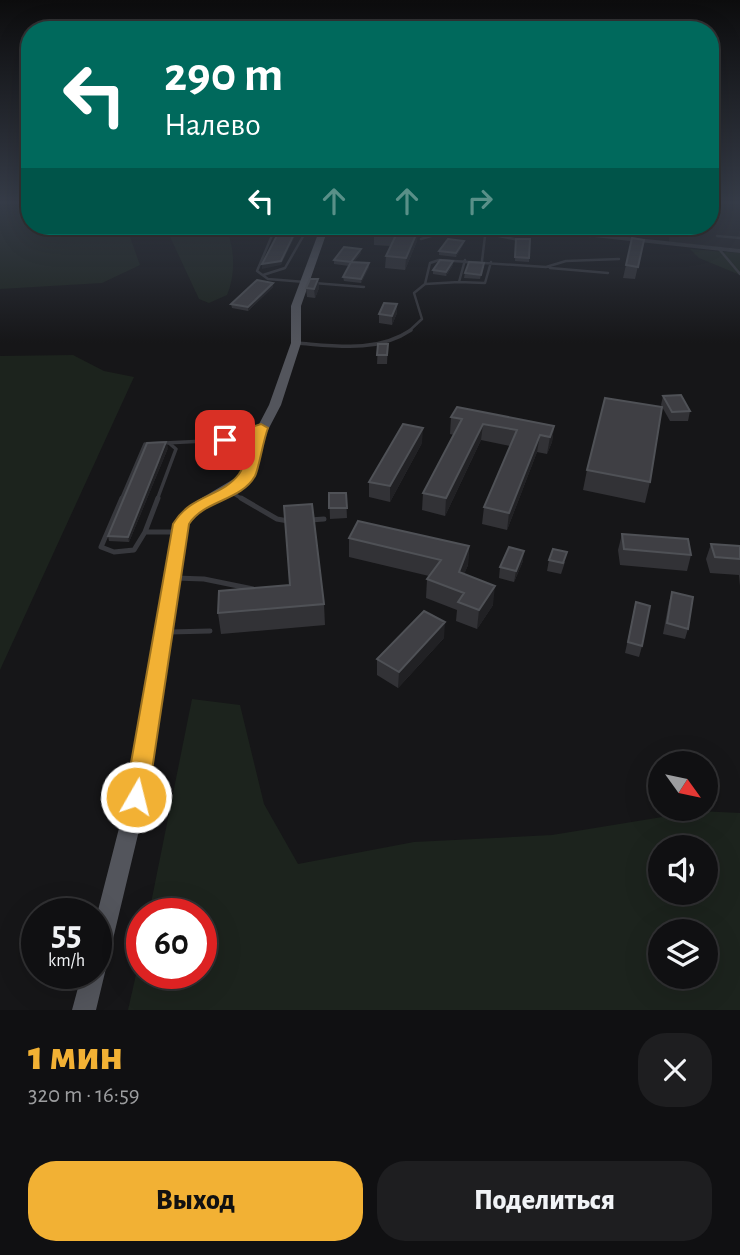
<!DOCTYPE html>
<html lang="ru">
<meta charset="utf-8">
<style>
:root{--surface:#101012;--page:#1e1e20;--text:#f1f3f6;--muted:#9c9d9f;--line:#303032;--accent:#f2b134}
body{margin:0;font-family:"Alegreya Sans",sans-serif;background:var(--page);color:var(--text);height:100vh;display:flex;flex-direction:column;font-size:26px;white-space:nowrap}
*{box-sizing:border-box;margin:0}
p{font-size:23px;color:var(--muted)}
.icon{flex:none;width:38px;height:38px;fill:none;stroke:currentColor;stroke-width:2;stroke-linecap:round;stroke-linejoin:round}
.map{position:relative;height:1010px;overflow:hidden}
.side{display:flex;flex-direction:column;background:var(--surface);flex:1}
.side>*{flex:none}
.hud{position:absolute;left:21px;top:21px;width:698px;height:214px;border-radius:28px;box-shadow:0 7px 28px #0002,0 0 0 2px var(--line);background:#00695c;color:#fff;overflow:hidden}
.needle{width:46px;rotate:123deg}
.controls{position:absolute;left:648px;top:751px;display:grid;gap:14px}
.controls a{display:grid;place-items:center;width:70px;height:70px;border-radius:50%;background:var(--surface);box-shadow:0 7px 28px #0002,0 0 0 2px var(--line);font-size:35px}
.speed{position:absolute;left:21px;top:898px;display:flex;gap:14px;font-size:35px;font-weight:700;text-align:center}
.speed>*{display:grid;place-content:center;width:91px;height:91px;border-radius:50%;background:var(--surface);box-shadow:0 7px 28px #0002,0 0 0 2px var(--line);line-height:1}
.speed small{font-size:18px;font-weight:400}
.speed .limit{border:10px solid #d22;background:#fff;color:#111}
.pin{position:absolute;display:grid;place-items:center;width:60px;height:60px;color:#fff;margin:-30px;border-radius:14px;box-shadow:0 4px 10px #0006}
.me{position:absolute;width:77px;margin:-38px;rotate:8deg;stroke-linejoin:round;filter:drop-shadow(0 0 5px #0008)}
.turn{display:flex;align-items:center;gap:24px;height:147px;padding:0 28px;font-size:32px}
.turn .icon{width:91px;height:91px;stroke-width:2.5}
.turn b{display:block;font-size:49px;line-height:60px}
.lanes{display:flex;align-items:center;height:66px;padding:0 28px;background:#0003;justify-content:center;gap:35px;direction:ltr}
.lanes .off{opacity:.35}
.round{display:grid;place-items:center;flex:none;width:74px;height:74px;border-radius:28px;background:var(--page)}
.head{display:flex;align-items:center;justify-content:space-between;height:119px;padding:0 28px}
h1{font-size:42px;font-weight:800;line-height:52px;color:var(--accent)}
.button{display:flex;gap:14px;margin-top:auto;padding:14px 28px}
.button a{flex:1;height:80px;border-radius:28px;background:var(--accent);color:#111;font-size:28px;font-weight:800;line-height:80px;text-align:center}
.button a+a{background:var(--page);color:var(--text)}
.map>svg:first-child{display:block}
.built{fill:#222225}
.green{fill:#1c231d;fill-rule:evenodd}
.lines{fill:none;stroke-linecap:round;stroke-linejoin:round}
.service-far2{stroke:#37383d;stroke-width:2.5}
.service-far1{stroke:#37383d;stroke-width:3.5}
.service{stroke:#37383d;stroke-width:5}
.minor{fill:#37383d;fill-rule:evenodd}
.primary{fill:#53555c;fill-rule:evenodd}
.wall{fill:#323236}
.shaded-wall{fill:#212124}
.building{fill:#3f3f44;stroke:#4f5156;stroke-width:2}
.route{fill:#f2b134;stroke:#9d7322;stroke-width:2}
</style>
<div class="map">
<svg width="740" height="1010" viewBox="0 0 740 1010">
<rect width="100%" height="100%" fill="#161618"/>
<path class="built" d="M 711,202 L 740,202 L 740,249 L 669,242 L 670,227 L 660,226 L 710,226 Z"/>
<path class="green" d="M 0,202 L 30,202 L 30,226 L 126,226 L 140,265 L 102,283 L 0,289 Z
M 165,226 L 203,226 L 228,233 C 235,252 235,277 227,295 L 209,303 L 199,299 Z
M 690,249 L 740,253 L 740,275 L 699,258 Z
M 73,355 L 104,371 L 134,377 L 0,670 L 0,356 Z
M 192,699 L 240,705 L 264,804 L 298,864 L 414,842 L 552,835 L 699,811 L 740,813 L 740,1010 L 128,1010 L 142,948 L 142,973 L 201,973 L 201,914 L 149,913 ZM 705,847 L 705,892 L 660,892 L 660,847 ZM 705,931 L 705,976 L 660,976 L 660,931 Z"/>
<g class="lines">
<path class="service-far2" d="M 276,226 L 257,271 L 268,279 L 305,282
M 417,226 L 459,229
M 344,231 L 347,226
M 489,234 L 519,240
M 590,236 L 592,226
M 717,236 L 740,238
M 421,239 L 444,232 L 495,230
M 719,249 L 740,274
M 482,261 L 485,236 L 509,226
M 550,268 L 608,273
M 263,275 L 285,268 L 309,226
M 459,282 L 485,283 L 491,262
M 314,283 L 364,287
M 425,284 L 459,282 L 465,260
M 409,331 L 422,319 L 414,293 L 425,284 L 430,263 L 439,260 L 546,267 L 566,261 L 619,259"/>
<path class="service-far1" d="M 297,343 C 336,346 377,353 411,330
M 229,491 L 244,500
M 121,500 L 145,444 L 225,440 L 260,428
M 157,500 L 176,449 L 169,443"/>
<path class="service" d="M 122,498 L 101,547 L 114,552 L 134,550 L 145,532
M 158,498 L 145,532 L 178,532
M 241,498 L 277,519 L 288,521
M 310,520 L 324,519
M 175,578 L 204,579 L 253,589
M 169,632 L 210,631"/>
<path class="minor" d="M 509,226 L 524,226 L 740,249 L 740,253 L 512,228 Z"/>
<path class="primary" d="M 321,226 L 329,226 L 301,306 L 301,343 L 281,405 L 258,449 L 255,475 L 245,485 L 200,512 L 188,525 L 147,797 L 96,1010 L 72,1010 L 82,973 L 96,973 L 96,918 L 127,797 L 174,524 L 190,505 L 242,474 L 246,449 L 269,405 L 291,343 L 291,306 Z"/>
</g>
<path class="wall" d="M 418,226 L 417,241 L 405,270 L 385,268 L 386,256 L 391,246 L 374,245 L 374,233 Z
M 516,239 L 530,239 L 529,262 L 515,261 Z
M 644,240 L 635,279 L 623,278 L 626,265 Z
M 464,241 L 463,245 L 456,257 L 439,255 L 439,251 Z
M 361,253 L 354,262 L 369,267 L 361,283 L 344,281 L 343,277 L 349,266 L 334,264 L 334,260 Z
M 484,263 L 480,279 L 464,278 L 465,273 Z
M 453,265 L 446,276 L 433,274 L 433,270 Z
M 318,279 L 319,288 L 315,298 L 307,297 L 306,288 Z
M 273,287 L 248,311 L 232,308 L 231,304 Z
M 397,313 L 392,325 L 379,323 L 379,314 Z
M 378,344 L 388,344 L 387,364 L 377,364 Z
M 663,396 L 690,411 L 688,421 L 670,421 L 661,405 Z
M 451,417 L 554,426 L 552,442 L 547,454 L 537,452 L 507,530 L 482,524 L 484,507 L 510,446 L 481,440 L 445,516 L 422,510 L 423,493 L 454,435 L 450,434 Z
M 422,443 L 390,502 L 369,497 L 369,482 Z
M 168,448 L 129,542 L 109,541 L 108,536 Z
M 587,470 L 650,482 L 645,503 L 583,490 Z
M 329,493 L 346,493 L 347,518 L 330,519 Z
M 622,534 L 691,555 L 687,571 L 620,565 L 618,550 Z
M 349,538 L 469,546 L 468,565 L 464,574 L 493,605 L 477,629 L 456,621 L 457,610 L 426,598 L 427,579 L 429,576 L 349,557 Z
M 711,544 L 740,546 L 740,586 L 739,575 L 710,573 L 706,559 Z
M 549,560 L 565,562 L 561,574 L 547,571 Z
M 523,561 L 514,582 L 499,578 L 500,567 Z
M 672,592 L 688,629 L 685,639 L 663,634 L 669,602 Z
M 636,602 L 642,646 L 639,657 L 625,653 Z
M 324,604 L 325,625 L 221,634 L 218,613 Z
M 444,638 L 398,688 L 377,675 L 377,659 Z"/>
<path class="shaded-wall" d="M 298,226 L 300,226 L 281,265 L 262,269 L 262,264 Z
M 416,226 L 418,226 L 417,241 L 405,270 L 406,258 Z
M 464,241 L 463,245 L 456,257 L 456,253 Z
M 361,249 L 361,253 L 351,266 L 351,262 Z
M 453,261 L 453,265 L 446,276 L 446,272 Z
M 369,263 L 369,267 L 361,283 L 361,279 Z
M 318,279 L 319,288 L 315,298 L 314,289 Z
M 273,283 L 273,287 L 248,311 L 248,307 Z
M 397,304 L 397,313 L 392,325 L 392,316 Z
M 483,424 L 481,440 L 445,516 L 446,498 Z
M 554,426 L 552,442 L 547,454 L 550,437 Z
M 423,428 L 422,443 L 390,502 L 390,486 Z
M 540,435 L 537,452 L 507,530 L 509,513 Z
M 167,443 L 168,448 L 129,542 L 128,537 Z
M 469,546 L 468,565 L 457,591 L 459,572 Z
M 524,551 L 523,561 L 514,582 L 516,571 Z
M 495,586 L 493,605 L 477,629 L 479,610 Z
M 445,622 L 444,638 L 398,688 L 399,672 Z"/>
<path class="building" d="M 282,226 L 298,226 L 281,261 L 262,264 Z
M 378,226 L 416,226 L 415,230 L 418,230 L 406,258 L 386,256 L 396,235 L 374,233 Z
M 632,238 L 644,240 L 638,267 L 626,265 Z
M 448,239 L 464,241 L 456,253 L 439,251 Z
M 516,239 L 530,239 L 529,258 L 515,257 Z
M 344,247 L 361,249 L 351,262 L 334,260 Z
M 440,260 L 453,261 L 446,272 L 433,270 Z
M 351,262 L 369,263 L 361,279 L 343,277 Z
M 469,262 L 484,263 L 481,275 L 465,273 Z
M 310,279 L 318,279 L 314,289 L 306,288 Z
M 257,280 L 273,283 L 248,307 L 231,304 Z
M 384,303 L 397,304 L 392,316 L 379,314 Z
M 378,344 L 388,344 L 387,355 L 377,355 Z
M 681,395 L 690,411 L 672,412 L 663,396 Z
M 605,398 L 662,407 L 650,482 L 587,470 Z
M 457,407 L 554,426 L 550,437 L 540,435 L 509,513 L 484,507 L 517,430 L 483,424 L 446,498 L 423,493 L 462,419 L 451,417 Z
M 403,424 L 423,428 L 390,486 L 369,482 Z
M 166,442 L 128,537 L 108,536 L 147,443 Z
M 329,493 L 346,493 L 347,508 L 329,508 Z
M 312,504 L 324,604 L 218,613 L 219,591 L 290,585 L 284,506 Z
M 358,521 L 469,546 L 459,572 L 495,586 L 479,610 L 458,602 L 464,593 L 427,579 L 441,560 L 349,538 Z
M 622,534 L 688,539 L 691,555 L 624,549 Z
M 711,544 L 740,546 L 740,559 L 715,557 Z
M 509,547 L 524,551 L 516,571 L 500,567 Z
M 553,549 L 567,552 L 563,563 L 549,560 Z
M 672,592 L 693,597 L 688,629 L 667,623 Z
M 636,602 L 650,606 L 642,646 L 628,642 Z
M 424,611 L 445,622 L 399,672 L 377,659 Z"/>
<linearGradient id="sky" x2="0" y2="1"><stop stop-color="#0c0c0d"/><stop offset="0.59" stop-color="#363c48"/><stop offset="1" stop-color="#363c48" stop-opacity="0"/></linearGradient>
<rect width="740" height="343" fill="url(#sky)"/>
<path class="route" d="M 261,424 L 268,428 C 263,441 259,468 255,476 C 241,501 204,500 189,524 L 148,797 L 144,804 L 136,807 L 129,804 L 125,797 L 173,524 C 191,494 222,497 239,474 C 246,466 246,447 250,437 L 225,445 L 218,440 L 220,437 Z"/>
</svg>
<div class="controls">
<a><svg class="needle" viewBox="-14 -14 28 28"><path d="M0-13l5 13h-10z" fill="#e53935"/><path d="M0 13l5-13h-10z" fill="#9c9d9f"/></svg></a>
<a><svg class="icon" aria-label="sound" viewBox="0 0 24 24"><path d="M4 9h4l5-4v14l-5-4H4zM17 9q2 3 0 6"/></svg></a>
<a><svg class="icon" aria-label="layers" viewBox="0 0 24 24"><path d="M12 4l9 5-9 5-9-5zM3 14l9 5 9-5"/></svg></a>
</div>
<div class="speed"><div>55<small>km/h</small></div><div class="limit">60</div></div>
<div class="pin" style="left:225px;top:440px;background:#d93025"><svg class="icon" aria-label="arrive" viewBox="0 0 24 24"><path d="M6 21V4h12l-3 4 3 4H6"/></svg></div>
<svg class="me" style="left:136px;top:797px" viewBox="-20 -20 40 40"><circle r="17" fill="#f2b134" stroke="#fff" stroke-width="3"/><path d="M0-11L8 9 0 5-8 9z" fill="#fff"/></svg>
<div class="hud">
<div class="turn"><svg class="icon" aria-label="left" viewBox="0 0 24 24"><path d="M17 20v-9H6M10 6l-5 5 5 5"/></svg><div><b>290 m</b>Налево</div></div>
<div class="lanes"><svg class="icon" aria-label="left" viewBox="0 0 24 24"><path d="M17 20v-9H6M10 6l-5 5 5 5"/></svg><svg class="icon off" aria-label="ahead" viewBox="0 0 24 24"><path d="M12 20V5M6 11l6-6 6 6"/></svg><svg class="icon off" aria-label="ahead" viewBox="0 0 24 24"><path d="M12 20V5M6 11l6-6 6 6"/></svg><svg class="icon off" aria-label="right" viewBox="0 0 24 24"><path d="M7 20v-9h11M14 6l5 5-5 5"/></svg></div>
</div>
</div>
<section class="side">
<div class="head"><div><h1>1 мин</h1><p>320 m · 16:59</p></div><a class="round"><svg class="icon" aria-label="close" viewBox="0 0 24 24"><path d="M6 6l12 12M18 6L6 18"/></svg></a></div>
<div class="button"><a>Выход</a><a>Поделиться</a></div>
</section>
